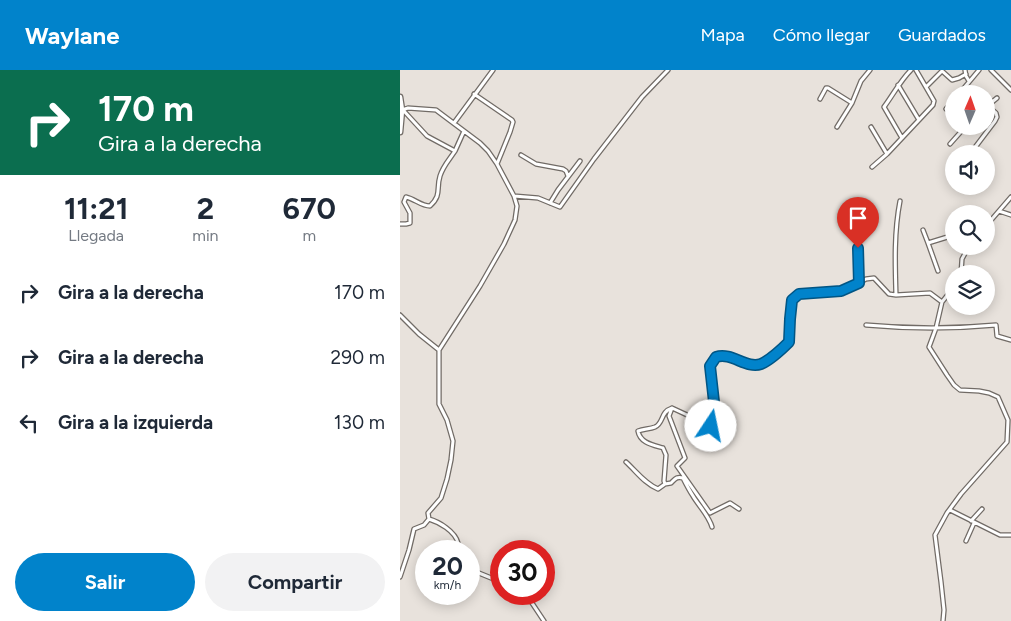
<!DOCTYPE html>
<html lang="es">
<meta charset="utf-8">
<style>
:root{--surface:#fff;--page:#f2f2f3;--text:#1f2937;--muted:#747a83;--accent:#0183cb}
body{margin:0;font-family:Figtree,sans-serif;background:var(--page);color:var(--text);height:100vh;display:flex;flex-direction:column;font-size:19px;white-space:nowrap}
*{box-sizing:border-box;margin:0}
p{font-size:16px;color:var(--muted)}
.icon{flex:none;width:28px;height:28px;fill:none;stroke:currentColor;stroke-width:2;stroke-linecap:round;stroke-linejoin:round}
.map{position:relative;flex:1;overflow:hidden}
.details{display:flex;flex-direction:column;background:var(--surface);width:400px}
.details>*{flex:none}
.banner{background:#0b6e4f;color:#fff;overflow:hidden}
.needle{width:32px;rotate:2deg}
.buttons{position:absolute;left:545px;top:15px;display:grid;gap:10px}
.buttons a{display:grid;place-items:center;width:50px;height:50px;border-radius:50%;background:var(--surface);box-shadow:0 2px 12px #0003;font-size:25px}
.speed{position:absolute;left:15px;top:470px;display:flex;gap:10px;font-size:25px;font-weight:700;text-align:center}
.speed>*{display:grid;place-content:center;width:65px;height:65px;border-radius:50%;background:var(--surface);box-shadow:0 2px 12px #0003;line-height:1}
.speed small{font-size:12px;font-weight:400}
.speed .limit{border:8px solid #d22;background:#fff;color:#111}
.pin{position:absolute;display:grid;place-items:center;width:42px;height:42px;color:#fff;margin:-51px -21px;border-radius:50% 50% 50% 0;rotate:-45deg;box-shadow:0 0 5px #0007}
.pin .icon{rotate:45deg}
.me{position:absolute;width:55px;margin:-28px;rotate:11deg;stroke-linejoin:round;filter:drop-shadow(0 0 4px #0008)}
.turn{display:flex;align-items:center;gap:18px;height:105px;padding:0 15px;font-size:22px}
.turn .icon{width:65px;height:65px;stroke-width:2.5}
.turn b{display:block;font-size:35px;line-height:42px}
.eta{display:flex;justify-content:space-evenly;align-items:center;height:85px;text-align:center}
.eta b{font-size:30px;font-weight:700;line-height:35px}
.action{display:flex;gap:10px;margin-top:auto;padding:10px 15px}
.action a{flex:1;height:58px;border-radius:30px;background:var(--accent);color:#fff;font-size:20px;font-weight:700;line-height:58px;text-align:center}
.action a+a{background:var(--page);color:var(--text)}
ul{padding:0;list-style:none}
li{display:flex;align-items:center;gap:15px;height:65px;padding:0 15px}
li div{flex:1}
li b{display:block;font-size:19px}
li em{font-style:normal}
header{display:flex;align-items:center;gap:30px;box-sizing:border-box;height:70px;padding:0 25px;background:var(--accent);color:#fff}
header strong{font-size:24px}
nav{display:flex;gap:28px;margin-inline-start:auto;font-size:18px}
main{display:flex;flex:1;min-height:0}
.map>svg:first-child{display:block}
.lines{fill:none;stroke-linecap:round;stroke-linejoin:round}
.minor-casing{stroke:#716b66;stroke-width:5.5}
.tertiary-casing{stroke:#716b66;stroke-width:7}
.minor{stroke:#fff;stroke-width:3}
.tertiary{stroke:#fff;stroke-width:4.5}
.route-casing{stroke:#015584;stroke-width:12}
.route{stroke:#0183cb;stroke-width:9}
</style>
<header>
<strong>Waylane</strong>
<nav><a>Mapa</a><a>Cómo llegar</a><a>Guardados</a></nav>
</header>
<main>
<section class="details">
<div class="banner">
<div class="turn"><svg class="icon" aria-label="right" viewBox="0 0 24 24"><path d="M7 20v-9h11M14 6l5 5-5 5"/></svg><div><b>170 m</b>Gira a la derecha</div></div>
</div>
<div class="eta">
<div><b>11:21</b><p>Llegada</p></div>
<div><b>2</b><p>min</p></div>
<div><b>670</b><p>m</p></div>
</div>
<ul>
<li><svg class="icon" aria-label="right" viewBox="0 0 24 24"><path d="M7 20v-9h11M14 6l5 5-5 5"/></svg><div><b>Gira a la derecha</b></div><em>170 m</em></li>
<li><svg class="icon" aria-label="right" viewBox="0 0 24 24"><path d="M7 20v-9h11M14 6l5 5-5 5"/></svg><div><b>Gira a la derecha</b></div><em>290 m</em></li>
<li><svg class="icon" aria-label="left" viewBox="0 0 24 24"><path d="M17 20v-9H6M10 6l-5 5 5 5"/></svg><div><b>Gira a la izquierda</b></div><em>130 m</em></li>
</ul>
<div class="action"><a>Salir</a><a>Compartir</a></div>
</section>
<div class="map">
<svg width="611" height="551" viewBox="0 0 611 551">
<rect width="100%" height="100%" fill="#e8e2dc"/>
<g class="lines">
<defs>
<path id="minor" d="M 565,0 L 566,6 L 569,11
M 591,0 L 611,20
M 498,15 L 519,50
M 526,17 L 542,1 L 552,10 L 559,8 L 566,4
M 74,24 L 112,50 L 113,52 L 110,62 L 97,94
M 559,24 L 579,0
M 420,29 L 426,18 L 428,18 L 452,33
M 553,31 L 554,44
M 586,37 L 597,28
M 546,39 L 553,30
M 3,40 L 27,66 L 55,81 L 64,61
M 54,53 L 93,0
M 437,57 L 452,33 L 461,11 L 470,0
M 471,57 L 487,84
M 502,68 L 484,37 C 493,25 500,11 511,0
M 550,74 L 566,56
M 570,84 L 595,51 L 597,47 L 596,43 L 588,36
M 121,85 L 136,94 L 163,99 L 166,101 L 168,106
M 472,97 L 487,84 L 533,35 L 534,31 L 516,0
M 114,126 L 138,128 L 160,137 L 194,89 L 242,27 L 268,0
M 150,133 L 158,120 L 180,91
M 599,141 L 611,145
M 0,154 L 6,154 L 10,153 L 10,143 L 4,132 L 6,127 C 15,129 21,136 30,136 C 42,125 36,119 40,106 C 43,96 49,90 55,81
M 586,156 L 611,127
M 523,160 L 528,173 L 554,165
M 528,173 L 538,201
M 561,204 L 562,189 L 569,176
M 459,213 L 458,178 L 460,158
M 496,225 C 495,193 494,162 500,131
M 0,245 L 19,264 L 39,280
M 466,255 C 510,259 553,259 596,255 L 597,266 L 611,270
M 272,338 C 260,342 264,353 255,357 C 250,359 244,359 238,361 C 240,373 253,375 263,378 L 266,385 L 264,411 L 265,414 L 271,413 C 275,409 277,406 283,408 C 286,414 289,420 293,426 C 299,436 309,446 312,457
M 226,392 C 236,401 245,414 258,419 L 265,414
M 339,439 L 330,433 L 310,443 L 277,396 L 285,388 L 269,346 L 272,338 L 311,356 L 318,355 L 315,341 L 310,296 L 316,287 C 331,282 345,299 361,294 C 370,290 382,279 389,272 L 390,249 L 392,230 L 399,224 L 441,221 L 453,216 L 466,209 L 474,208 L 489,224 L 496,225 L 530,223 L 542,232
M 550,440 L 600,465 L 611,465
M 29,449 C 39,452 55,461 58,473 C 59,475 59,478 59,481
M 571,451 L 582,439
M 566,471 L 574,453
M 69,499 L 101,512
M 0,507 L 9,480 L 14,459 L 24,455 L 29,449 L 28,443 L 41,428 L 47,409 L 51,390 L 53,371 L 47,350 L 39,334 L 39,280 L 80,216 L 104,174 L 115,150 L 117,136 L 114,126 L 97,94 L 88,81 L 80,73 L 36,40 L 8,38 L 2,40
M 126,524 L 144,551
M 543,551 L 544,540 L 541,512 L 535,465 L 547,443 L 561,424 L 607,372 L 608,350 L 598,327 L 589,323 L 579,321 L 560,320 L 554,315 L 547,305 L 529,277 L 536,258 L 542,232 L 554,217"/>
<path id="tertiary" d="M 0,27 L 2,40 L 0,62"/>
</defs>
<use href="#minor" class="minor-casing"/>
<use href="#tertiary" class="tertiary-casing"/>
<use href="#minor" class="minor"/>
<use href="#tertiary" class="tertiary"/>
</g>
<g class="lines">
<defs>
<path id="route" d="M 311,356 L 318,355 L 315,341 L 310,296 L 316,287 C 332,282 346,299 361,294 C 370,290 382,279 389,272 L 390,249 L 392,230 L 399,224 L 441,221 L 459,213 L 458,178"/>
</defs>
<use href="#route" class="route-casing"/>
<use href="#route" class="route"/>
</g>
</svg>
<div class="buttons">
<a><svg class="needle" viewBox="-14 -14 28 28"><path d="M0-13l5 13h-10z" fill="#e53935"/><path d="M0 13l5-13h-10z" fill="#747a83"/></svg></a>
<a><svg class="icon" aria-label="sound" viewBox="0 0 24 24"><path d="M4 9h4l5-4v14l-5-4H4zM17 9q2 3 0 6"/></svg></a>
<a><svg class="icon" aria-label="search" viewBox="0 0 24 24"><circle cx="10" cy="10" r="6"/><path d="M15 15l6 6"/></svg></a>
<a><svg class="icon" aria-label="layers" viewBox="0 0 24 24"><path d="M12 4l9 5-9 5-9-5zM3 14l9 5 9-5"/></svg></a>
</div>
<div class="speed"><div>20<small>km/h</small></div><div class="limit">30</div></div>
<div class="pin" style="left:458px;top:178px;background:#d93025"><svg class="icon" aria-label="arrive" viewBox="0 0 24 24"><path d="M6 21V4h12l-3 4 3 4H6"/></svg></div>
<svg class="me" style="left:311px;top:356px" viewBox="-20 -20 40 40"><circle r="19" fill="#fff"/><path d="M0-13L10 11 0 6-10 11z" fill="#0183cb"/></svg>
</div>
</main>
